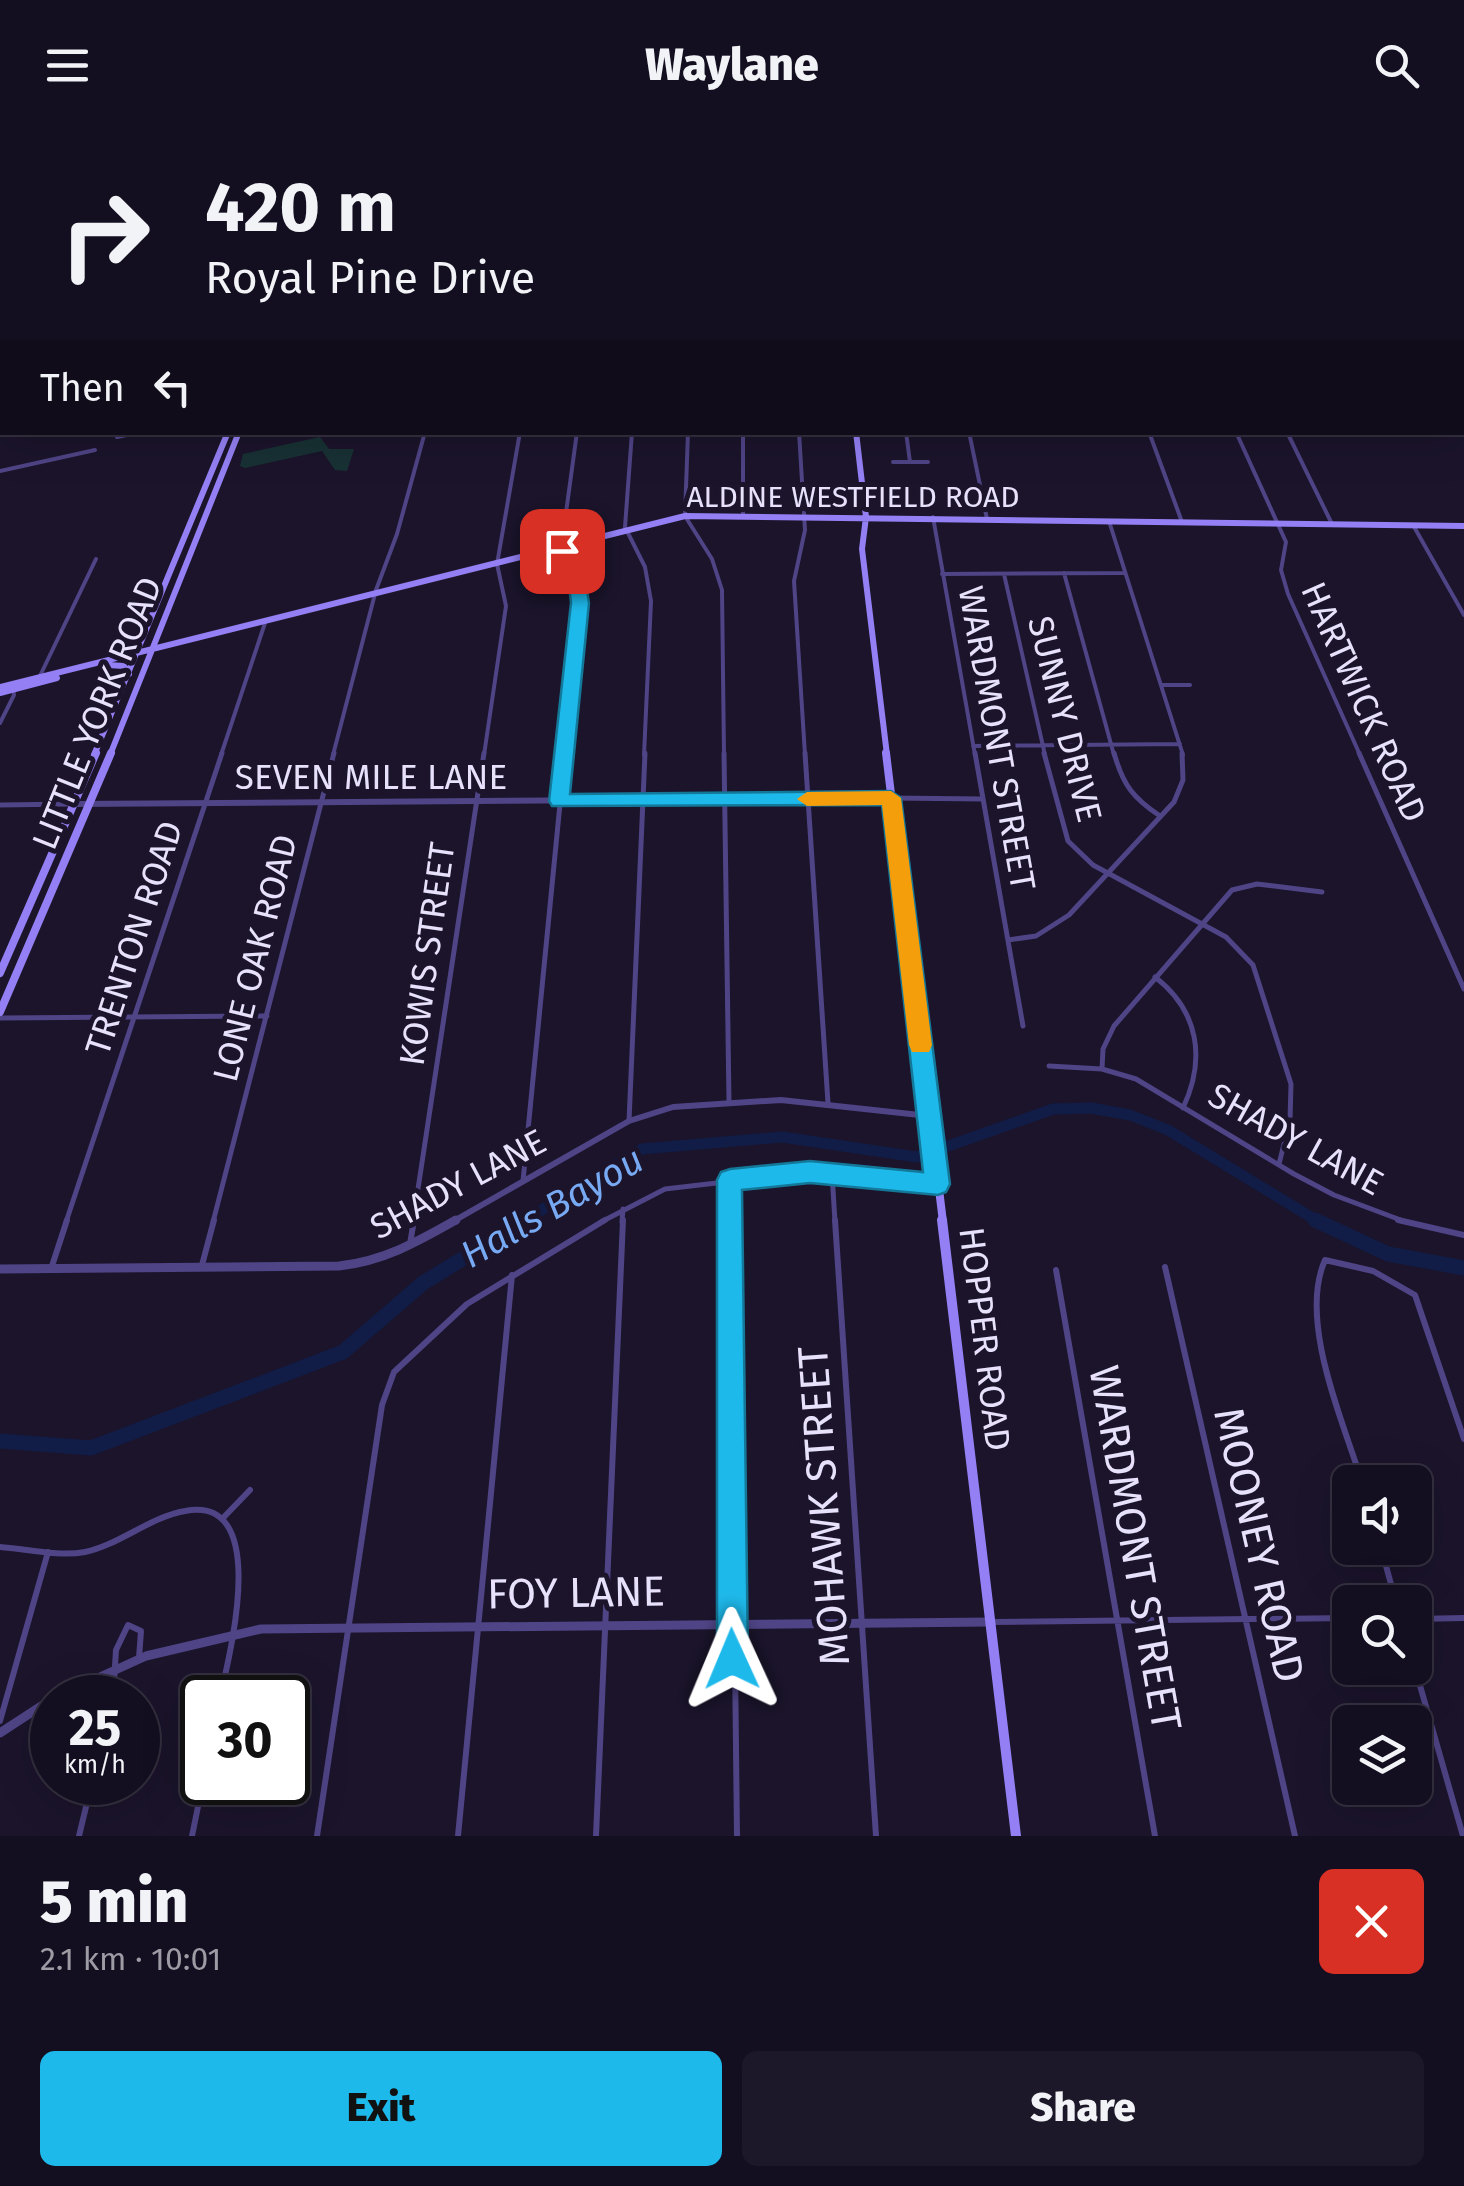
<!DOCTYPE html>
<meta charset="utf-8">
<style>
:root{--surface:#140f20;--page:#1d1829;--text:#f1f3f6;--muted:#9d9ca5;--line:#332f3e;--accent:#1eb9eb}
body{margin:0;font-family:"Fira Sans",sans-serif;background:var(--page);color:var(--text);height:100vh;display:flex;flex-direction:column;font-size:38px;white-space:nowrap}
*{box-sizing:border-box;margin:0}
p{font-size:32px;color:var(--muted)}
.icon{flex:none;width:55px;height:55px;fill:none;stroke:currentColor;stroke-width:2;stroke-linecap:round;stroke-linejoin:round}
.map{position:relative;height:1706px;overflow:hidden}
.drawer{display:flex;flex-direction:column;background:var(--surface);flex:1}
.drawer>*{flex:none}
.banner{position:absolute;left:0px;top:0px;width:1465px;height:305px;box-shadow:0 10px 40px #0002,0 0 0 2px var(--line);background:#140f20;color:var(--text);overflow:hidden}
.fabs{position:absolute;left:1332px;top:1335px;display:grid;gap:20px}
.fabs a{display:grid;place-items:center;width:100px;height:100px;border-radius:15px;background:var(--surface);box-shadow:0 10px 40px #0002,0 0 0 2px var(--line);font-size:50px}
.speed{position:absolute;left:30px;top:1545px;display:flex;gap:20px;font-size:50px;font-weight:700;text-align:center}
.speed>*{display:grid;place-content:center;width:130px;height:130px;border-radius:50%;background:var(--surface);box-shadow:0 10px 40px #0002,0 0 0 2px var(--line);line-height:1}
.speed small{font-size:25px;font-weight:400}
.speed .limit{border:5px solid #111;border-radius:15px;background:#fff;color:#111}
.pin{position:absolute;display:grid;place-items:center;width:85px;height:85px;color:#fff;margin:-42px;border-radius:20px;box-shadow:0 5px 15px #0006}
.me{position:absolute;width:110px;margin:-55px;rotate:359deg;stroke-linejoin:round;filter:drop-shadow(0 0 8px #0008)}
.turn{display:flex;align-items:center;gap:35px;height:210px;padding:0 40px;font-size:45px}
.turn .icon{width:130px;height:130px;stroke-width:2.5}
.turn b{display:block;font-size:70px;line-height:85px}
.then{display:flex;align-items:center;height:95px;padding:0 40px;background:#0003;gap:20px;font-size:38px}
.round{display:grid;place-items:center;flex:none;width:105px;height:105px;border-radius:15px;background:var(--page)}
.summary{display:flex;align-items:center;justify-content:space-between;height:170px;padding:0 40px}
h1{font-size:60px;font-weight:800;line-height:75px}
.action{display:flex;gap:20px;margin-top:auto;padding:20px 40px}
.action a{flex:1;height:115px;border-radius:15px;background:var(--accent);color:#111;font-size:40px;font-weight:800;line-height:115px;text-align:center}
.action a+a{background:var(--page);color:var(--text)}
header{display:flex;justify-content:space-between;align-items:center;height:130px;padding:0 40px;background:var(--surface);font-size:45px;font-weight:800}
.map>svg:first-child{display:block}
.green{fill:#183134}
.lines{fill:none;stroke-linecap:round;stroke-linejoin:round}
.river-far1{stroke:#111d47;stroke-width:11}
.river{stroke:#111d47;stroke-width:15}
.minor-far3{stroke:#4f4485;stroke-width:2.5}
.minor-far2{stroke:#4f4485;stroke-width:4}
.minor-far1{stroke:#4f4485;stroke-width:5}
.minor{stroke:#4f4485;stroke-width:6}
.tertiary-far1{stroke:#4f4485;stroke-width:6}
.tertiary{stroke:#4f4485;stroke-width:9}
.secondary-far3{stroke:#9480f4;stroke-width:4}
.secondary-far2{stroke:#9480f4;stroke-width:6}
.secondary-far1{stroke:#9480f4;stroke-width:8}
.secondary{stroke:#9480f4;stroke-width:10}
.motorway{stroke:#f16796;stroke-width:6}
.route{fill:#1eb9eb;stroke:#147899;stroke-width:2.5}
.slow{fill:#f59e0b}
.labels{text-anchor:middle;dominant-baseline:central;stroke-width:10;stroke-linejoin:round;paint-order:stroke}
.far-street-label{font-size:30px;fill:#e8e1fc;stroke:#1b142b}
.street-label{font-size:35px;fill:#e8e1fc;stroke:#1b142b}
.water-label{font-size:38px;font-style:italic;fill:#78a9f3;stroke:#1b142b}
.near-street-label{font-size:42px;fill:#e8e1fc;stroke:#1b142b}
</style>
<header><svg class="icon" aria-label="menu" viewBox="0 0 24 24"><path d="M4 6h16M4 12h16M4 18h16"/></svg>Waylane<svg class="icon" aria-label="search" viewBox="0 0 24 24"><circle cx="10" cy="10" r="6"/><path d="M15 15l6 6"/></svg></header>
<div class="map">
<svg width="1464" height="1706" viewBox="0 0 1464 1706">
<rect width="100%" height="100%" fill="#1b142b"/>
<path class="green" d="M 320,307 L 329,319 L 354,319 L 347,341 L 335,340 L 322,321 L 245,338 L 240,336 L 243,324 Z"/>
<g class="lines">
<path class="river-far1" d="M 522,1092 L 642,1019 L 782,1007 L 917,1027 L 1053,979 L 1091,978 L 1130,985 L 1168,1000 L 1319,1092"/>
<path class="river" d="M 1315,1090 L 1388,1124 L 1464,1138
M 0,1311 L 91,1318 L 343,1222 L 423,1153 L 526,1090"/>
<path class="minor-far3" d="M 707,1 L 767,1
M 328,2 L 475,1
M 0,265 L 2,261"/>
<path class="minor-far2" d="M 632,302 L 625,397 L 645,437 L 651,471 L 644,625
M 688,302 L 685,386 L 712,429 L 722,460 L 724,625
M 743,302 L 743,385
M 799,302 L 805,400 L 794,451 L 805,625
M 906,302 L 910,332
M 969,302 L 987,389
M 1149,302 L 1182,392
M 1236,302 L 1286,412 L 1281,440 L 1288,464 L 1360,625
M 1287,302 L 1332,394
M 117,307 L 141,302
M 893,332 L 928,332
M 0,341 L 95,320
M 933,387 L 975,625
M 1109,391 L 1183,625
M 1413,395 L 1464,485
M 1064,443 L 1114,625
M 942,444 L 1124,443
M 1004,444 L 1045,625
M 39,548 L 96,429
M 1162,555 L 1190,555
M 0,593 L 14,565 L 13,557
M 973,616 L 1180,614
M 221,625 L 265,493
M 333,625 L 376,460 L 397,404 L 425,302
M 484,625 L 506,476 L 497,434 L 520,302
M 565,625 L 580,473 L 577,447 L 562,412 L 577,302"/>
<path class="minor-far1" d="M 724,623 L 729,972
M 805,623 L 828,973
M 975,623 L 1023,896
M 1044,623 L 1068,711 L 1093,735 L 1226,807 L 1253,835 L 1291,954 L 1290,990 L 1279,1034
M 1114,623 C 1123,655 1133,668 1160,686
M 1359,623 L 1464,859
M 891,668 L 982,669
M 0,675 L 72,674
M 1008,810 L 1036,806 L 1069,785 L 1174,672 L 1183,650 L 1182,623
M 1155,847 C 1199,881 1206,929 1183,978
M 0,888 L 267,886
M 1049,936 L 1102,939 L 1136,949 L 1294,1044 L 1334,1065 L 1406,1092
M 1102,939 L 1103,919 L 1114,896 L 1232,760 L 1257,754 L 1322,762
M 629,991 L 645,623
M 832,1043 L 835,1092
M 730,1050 L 730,1092
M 523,1051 L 565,623
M 66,1092 L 222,623
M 213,1092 L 334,623
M 413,1092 L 484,623
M 601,1092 L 665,1059 L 810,1042 L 938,1054
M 622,1092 L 623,1079"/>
<path class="minor" d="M 730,1090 L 737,1706
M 835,1090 L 876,1706
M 1398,1090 L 1464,1105
M 410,1114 L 414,1090
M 202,1135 L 214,1090
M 1165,1137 L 1295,1706
M 51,1139 L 67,1090
M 1056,1140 L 1155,1706
M 1362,1352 C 1343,1291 1298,1191 1325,1130 L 1373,1141 L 1415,1165 L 1464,1309
M 222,1389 L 250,1360
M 0,1417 C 26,1419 60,1427 85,1422 C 119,1415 150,1387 185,1381 C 272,1364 229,1527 220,1568
M 1381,1418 L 1396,1472
M 1415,1489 L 1464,1488
M 991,1492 L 1350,1488
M 1415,1538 L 1463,1706
M 113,1568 L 116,1520 L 128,1495 L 141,1501 L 139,1528
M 0,1591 L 48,1422
M 79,1706 L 92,1652
M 192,1706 L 203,1652
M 317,1706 L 382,1275 L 394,1242 L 467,1174 L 605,1090
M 458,1706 L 512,1145
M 596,1706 L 623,1090"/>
<path class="tertiary-far1" d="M 75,674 L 891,668
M 452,1092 L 629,991 L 673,977 L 781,970 L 929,986"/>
<path class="tertiary" d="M 0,1139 L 339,1136 C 384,1131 417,1112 456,1090
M 54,1568 L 146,1526 L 261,1499 L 991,1492
M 0,1603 L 52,1569"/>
<path class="secondary-far3" d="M 1298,2 L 1326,0"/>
<path class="secondary-far2" d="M 856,302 L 866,387 L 862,419 L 887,625
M 108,535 L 124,536 L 129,544
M 0,557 L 685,386 L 1464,396
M 0,563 L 57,548
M 94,625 L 228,302
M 110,625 L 239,302"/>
<path class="secondary-far1" d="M 886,623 L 943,1092
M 0,843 L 96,623
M 0,882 L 111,623"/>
<path class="secondary" d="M 942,1090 L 1016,1706"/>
<path class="motorway" d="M 1426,2 L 1453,0"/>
</g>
<path class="route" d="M 556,417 L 571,421 L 585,446 L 589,473 L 570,664 L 891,661 L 901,668 L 950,1054 L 946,1062 L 938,1065 L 810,1053 L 742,1060 L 748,1529 L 744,1540 L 732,1545 L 721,1540 L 717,1529 L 717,1050 L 721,1042 L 730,1039 L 810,1031 L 923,1042 L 882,675 L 552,676 L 549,671 L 571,473 L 568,446 L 554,421 Z"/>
<path class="slow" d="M 891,661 L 901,668 L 932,915 L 929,922 L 912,922 L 909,915 L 882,675 L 807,676 L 797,669 L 807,662 Z"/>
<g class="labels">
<g class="far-street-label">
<text x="853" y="367">ALDINE WESTFIELD ROAD</text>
</g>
<g class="street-label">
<text transform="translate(1364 572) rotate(66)">HARTWICK ROAD</text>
<text transform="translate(97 583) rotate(-68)">LITTLE YORK ROAD</text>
<text transform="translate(1065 589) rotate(76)">SUNNY DRIVE</text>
<text transform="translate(997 608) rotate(80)">WARDMONT STREET</text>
<text x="371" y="647">SEVEN MILE LANE</text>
<text transform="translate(134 808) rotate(-72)">TRENTON ROAD</text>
<text transform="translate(427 824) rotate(-82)">KOWIS STREET</text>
<text transform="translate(255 828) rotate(-76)">LONE OAK ROAD</text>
<text transform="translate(1296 1009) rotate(29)">SHADY LANE</text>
<text transform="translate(458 1054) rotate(-28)">SHADY LANE</text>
<text transform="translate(985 1209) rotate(83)">HOPPER ROAD</text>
</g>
<g class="water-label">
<text transform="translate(552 1077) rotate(-30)">Halls Bayou</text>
</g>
<g class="near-street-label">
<text transform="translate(824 1376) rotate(-94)">MOHAWK STREET</text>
<text transform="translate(1259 1415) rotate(77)">MOONEY ROAD</text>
<text transform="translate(1135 1418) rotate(80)">WARDMONT STREET</text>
<text transform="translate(576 1463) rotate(-1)">FOY LANE</text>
</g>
</g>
</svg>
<div class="fabs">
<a><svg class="icon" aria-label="sound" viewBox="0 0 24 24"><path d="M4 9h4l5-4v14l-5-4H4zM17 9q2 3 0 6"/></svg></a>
<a><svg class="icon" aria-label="search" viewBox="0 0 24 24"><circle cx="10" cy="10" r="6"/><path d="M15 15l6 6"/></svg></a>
<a><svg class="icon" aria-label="layers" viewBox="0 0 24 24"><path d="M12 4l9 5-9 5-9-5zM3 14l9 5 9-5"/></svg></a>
</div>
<div class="speed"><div>25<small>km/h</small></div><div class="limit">30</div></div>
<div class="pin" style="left:562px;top:421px;background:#d93025"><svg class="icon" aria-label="arrive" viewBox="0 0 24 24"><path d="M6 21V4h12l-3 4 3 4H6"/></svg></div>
<svg class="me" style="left:732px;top:1529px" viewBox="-20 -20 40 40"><path d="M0-17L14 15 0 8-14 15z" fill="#1eb9eb" stroke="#fff" stroke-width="4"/></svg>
<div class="banner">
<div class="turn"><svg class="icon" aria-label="right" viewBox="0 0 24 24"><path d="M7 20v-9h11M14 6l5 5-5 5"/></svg><div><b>420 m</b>Royal Pine Drive</div></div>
<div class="then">Then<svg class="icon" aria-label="left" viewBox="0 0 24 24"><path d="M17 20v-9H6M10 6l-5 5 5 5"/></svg></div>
</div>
</div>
<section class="drawer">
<div class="summary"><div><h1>5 min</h1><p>2.1 km · 10:01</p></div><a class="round" style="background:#d93025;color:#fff"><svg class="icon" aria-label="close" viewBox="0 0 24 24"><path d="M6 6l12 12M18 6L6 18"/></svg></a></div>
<div class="action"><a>Exit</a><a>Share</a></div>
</section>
